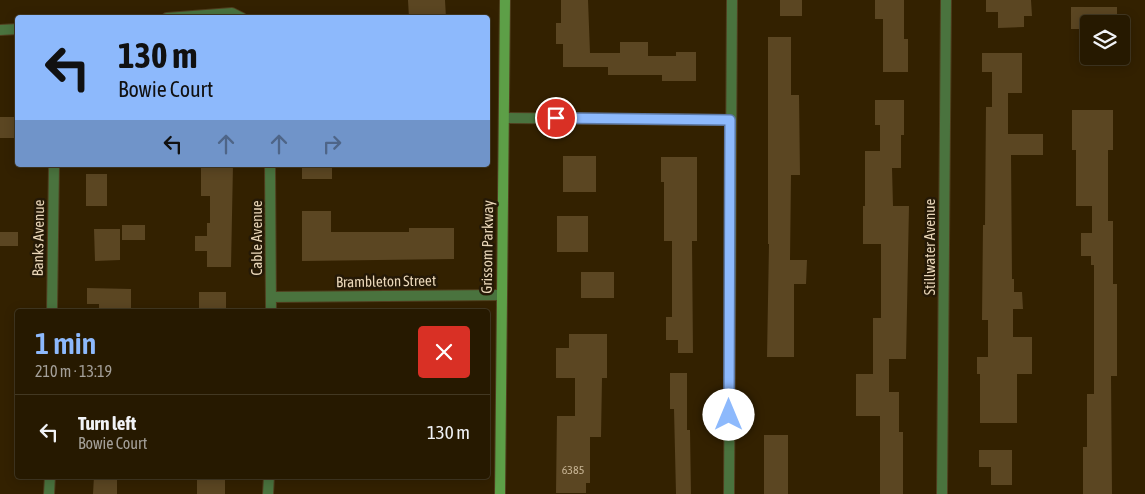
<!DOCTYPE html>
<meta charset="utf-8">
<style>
:root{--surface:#261900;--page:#32260f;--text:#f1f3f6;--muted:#a4a099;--line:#423822;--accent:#8db9fc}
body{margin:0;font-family:"Asap Condensed",sans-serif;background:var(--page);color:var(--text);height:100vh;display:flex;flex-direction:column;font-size:19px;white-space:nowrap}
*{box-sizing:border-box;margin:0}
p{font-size:16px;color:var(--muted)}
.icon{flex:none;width:28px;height:28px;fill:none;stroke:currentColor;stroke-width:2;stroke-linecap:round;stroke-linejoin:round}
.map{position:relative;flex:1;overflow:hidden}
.sheet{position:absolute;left:15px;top:309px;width:475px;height:170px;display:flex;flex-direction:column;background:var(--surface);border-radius:5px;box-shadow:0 2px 12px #0003,0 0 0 1px var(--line)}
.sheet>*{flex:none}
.hud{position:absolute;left:15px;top:15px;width:475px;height:152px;border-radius:5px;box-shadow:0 2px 12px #0003,0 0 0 1px var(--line);background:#8db9fc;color:#111;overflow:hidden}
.fabs{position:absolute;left:1080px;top:15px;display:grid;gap:10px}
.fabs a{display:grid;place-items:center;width:50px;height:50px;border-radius:5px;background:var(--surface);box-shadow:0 2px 12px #0003,0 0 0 1px var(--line);font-size:25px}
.pin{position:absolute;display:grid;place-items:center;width:42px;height:42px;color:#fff;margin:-21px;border:2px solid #fff;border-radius:50%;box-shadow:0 1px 5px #0007}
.me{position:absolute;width:55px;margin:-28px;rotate:0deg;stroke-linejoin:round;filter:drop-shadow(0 0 4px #0008)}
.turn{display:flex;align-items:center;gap:18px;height:105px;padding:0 20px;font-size:22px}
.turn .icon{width:65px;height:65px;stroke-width:2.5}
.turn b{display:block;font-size:35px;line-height:42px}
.lanes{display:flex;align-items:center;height:48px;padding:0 20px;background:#0003;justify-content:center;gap:25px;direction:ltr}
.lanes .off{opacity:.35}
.round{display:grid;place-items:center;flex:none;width:52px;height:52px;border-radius:5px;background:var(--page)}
.overview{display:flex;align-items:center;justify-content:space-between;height:85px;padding:0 20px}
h1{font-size:30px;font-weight:600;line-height:38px;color:var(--accent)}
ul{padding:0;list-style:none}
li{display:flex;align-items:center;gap:15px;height:75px;padding:0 20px;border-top:1px solid var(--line)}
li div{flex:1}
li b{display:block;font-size:19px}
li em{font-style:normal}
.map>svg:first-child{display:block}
.building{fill:#5b4622}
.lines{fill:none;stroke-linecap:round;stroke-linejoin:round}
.minor-casing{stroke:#503e1e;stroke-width:12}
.secondary-casing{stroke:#503e1e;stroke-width:12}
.minor{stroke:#4a733e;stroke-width:10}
.secondary{stroke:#5d9f47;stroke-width:10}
.route-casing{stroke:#5c78a4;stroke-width:12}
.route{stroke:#8db9fc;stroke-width:9}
.labels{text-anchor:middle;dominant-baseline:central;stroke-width:5;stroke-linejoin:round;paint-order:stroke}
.number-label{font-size:12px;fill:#c6b393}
.street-label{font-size:15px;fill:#ead7b9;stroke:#251906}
</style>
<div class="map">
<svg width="1145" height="494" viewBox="0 0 1145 494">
<rect width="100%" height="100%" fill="#332100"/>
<path class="building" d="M 408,0 L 445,0 L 446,18 L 409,18 Z
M 561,0 L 588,0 L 590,53 L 620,53 L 620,42 L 648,42 L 648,56 L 676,56 L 676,52 L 696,52 L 696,81 L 662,81 L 662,75 L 608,75 L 608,67 L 563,67 L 563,44 L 556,44 L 556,23 L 561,23 Z
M 780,0 L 802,0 L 802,16 L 780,16 Z
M 875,0 L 904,0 L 904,39 L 908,39 L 908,72 L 883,72 L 883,19 L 875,19 Z
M 986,0 L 1031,0 L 1032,16 L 1024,16 L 1024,27 L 998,28 L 998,12 L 986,12 Z
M 1071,7 L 1117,7 L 1117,24 L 1089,24 L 1089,29 L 1071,29 Z
M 768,37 L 791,37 L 791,95 L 799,95 L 800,175 L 791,175 L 790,260 L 807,260 L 806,284 L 794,284 L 794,357 L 767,357 L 769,244 L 768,244 Z
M 982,53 L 1022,53 L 1022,93 L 1008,93 L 1008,134 L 1043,134 L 1043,155 L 1011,155 L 1012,279 L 1014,279 L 1014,292 L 1022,292 L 1023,309 L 1013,309 L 1013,337 L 1032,337 L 1032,374 L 1017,374 L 1017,423 L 980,423 L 980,374 L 977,374 L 977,357 L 988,357 L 988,320 L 982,320 L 983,225 L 985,225 L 986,107 L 992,107 L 992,72 L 982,72 Z
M 875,100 L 904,100 L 904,135 L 901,135 L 901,168 L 892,168 L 893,206 L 909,206 L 906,359 L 889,359 L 889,392 L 899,392 L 899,432 L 903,432 L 903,494 L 880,494 L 880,416 L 856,416 L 856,374 L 873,374 L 873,318 L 881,318 L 881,244 L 863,244 L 863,206 L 865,206 L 865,151 L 880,151 L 880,125 L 875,125 Z
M 1072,110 L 1113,110 L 1113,150 L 1108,150 L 1108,221 L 1113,221 L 1113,284 L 1117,284 L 1117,376 L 1111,376 L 1112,494 L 1083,494 L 1083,447 L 1087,447 L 1087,394 L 1094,394 L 1094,265 L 1091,265 L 1091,256 L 1081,256 L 1081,233 L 1092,233 L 1092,206 L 1076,206 L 1076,150 L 1072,150 Z
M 0,117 L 16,117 L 16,138 L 0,138 Z
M 563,156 L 596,156 L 596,192 L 563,192 Z
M 661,157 L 697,157 L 697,241 L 692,241 L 693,353 L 678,353 L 678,340 L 666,340 L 666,317 L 672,317 L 672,241 L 664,241 L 664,182 L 661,182 Z
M 201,165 L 233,165 L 231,267 L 207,267 L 207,251 L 195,251 L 195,236 L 207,236 L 207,223 L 210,223 L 210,196 L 201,196 Z
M 302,165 L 332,165 L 332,179 L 302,179 Z
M 86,174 L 107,174 L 107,206 L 86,206 Z
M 302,211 L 331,211 L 331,232 L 409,232 L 409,228 L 454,228 L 454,259 L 302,261 Z
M 557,216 L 588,216 L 588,252 L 557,252 Z
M 122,225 L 145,225 L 145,240 L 122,240 Z
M 94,229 L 120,229 L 120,260 L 95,261 Z
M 0,232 L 18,232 L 18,246 L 0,246 Z
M 581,272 L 614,272 L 614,298 L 581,298 Z
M 87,288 L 131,289 L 131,311 L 99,311 L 99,304 L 87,304 Z
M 199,292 L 226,292 L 226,311 L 199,311 Z
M 569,334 L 607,334 L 607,378 L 602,378 L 601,437 L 590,437 L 590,483 L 586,483 L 586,493 L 556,493 L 557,416 L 575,416 L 575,378 L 556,378 L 556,348 L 569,348 Z
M 670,373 L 687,373 L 687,430 L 690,430 L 691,494 L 676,494 L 674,409 L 670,409 Z
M 764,435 L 788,435 L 788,494 L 764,494 Z
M 979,450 L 1012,450 L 1012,485 L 991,485 L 991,467 L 979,467 Z
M 94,476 L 117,476 L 117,494 L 93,494 Z
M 197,476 L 225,476 L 225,494 L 197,494 Z"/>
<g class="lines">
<defs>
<path id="minor" d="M 167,18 L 232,13 L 242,18
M 0,30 L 18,29
M 504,118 L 730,120
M 270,165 L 271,311
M 271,297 L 501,295
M 52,311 L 54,165
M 49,494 L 50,476
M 268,494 L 269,476
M 729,494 L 732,0
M 942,494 L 946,0"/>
<path id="secondary" d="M 500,494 L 505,0"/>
</defs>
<use href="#minor" class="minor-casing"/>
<use href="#secondary" class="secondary-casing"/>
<use href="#minor" class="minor"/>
<use href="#secondary" class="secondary"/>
</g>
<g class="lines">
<defs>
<path id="route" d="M 556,118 L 730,120 L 729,415"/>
</defs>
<use href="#route" class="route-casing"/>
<use href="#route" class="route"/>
</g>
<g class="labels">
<g class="number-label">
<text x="573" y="470">6385</text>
</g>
<g class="street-label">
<text transform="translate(38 238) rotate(-89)">Banks Avenue</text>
<text transform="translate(256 238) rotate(-90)">Cable Avenue</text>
<text transform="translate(487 247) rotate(-89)">Grissom Parkway</text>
<text transform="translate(929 247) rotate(-90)">Stillwater Avenue</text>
<text transform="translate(386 281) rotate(-1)">Brambleton Street</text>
</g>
</g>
</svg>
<div class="fabs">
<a><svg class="icon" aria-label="layers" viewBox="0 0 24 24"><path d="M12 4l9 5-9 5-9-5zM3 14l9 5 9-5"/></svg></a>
</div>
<div class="pin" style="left:556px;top:118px;background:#d93025"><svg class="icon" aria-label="arrive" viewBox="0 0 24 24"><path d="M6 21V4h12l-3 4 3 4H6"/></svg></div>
<svg class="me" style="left:729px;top:415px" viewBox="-20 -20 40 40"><circle r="19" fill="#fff"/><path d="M0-13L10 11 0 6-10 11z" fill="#8db9fc"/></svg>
<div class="hud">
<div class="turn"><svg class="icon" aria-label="left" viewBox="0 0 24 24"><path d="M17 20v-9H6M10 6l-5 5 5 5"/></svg><div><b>130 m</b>Bowie Court</div></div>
<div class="lanes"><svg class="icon" aria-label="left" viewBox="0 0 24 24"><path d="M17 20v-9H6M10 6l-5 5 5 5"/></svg><svg class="icon off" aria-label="ahead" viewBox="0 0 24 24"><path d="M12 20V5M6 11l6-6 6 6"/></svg><svg class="icon off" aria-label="ahead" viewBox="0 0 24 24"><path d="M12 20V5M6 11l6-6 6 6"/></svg><svg class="icon off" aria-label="right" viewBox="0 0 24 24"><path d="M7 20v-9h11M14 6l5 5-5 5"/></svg></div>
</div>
<section class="sheet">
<div class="overview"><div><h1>1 min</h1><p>210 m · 13:19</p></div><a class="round" style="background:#d93025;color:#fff"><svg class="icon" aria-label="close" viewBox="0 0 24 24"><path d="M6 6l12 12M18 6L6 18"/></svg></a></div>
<ul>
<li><svg class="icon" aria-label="left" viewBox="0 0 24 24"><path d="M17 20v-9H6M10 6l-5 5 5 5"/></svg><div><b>Turn left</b><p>Bowie Court</p></div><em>130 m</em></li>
</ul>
</section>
</div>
